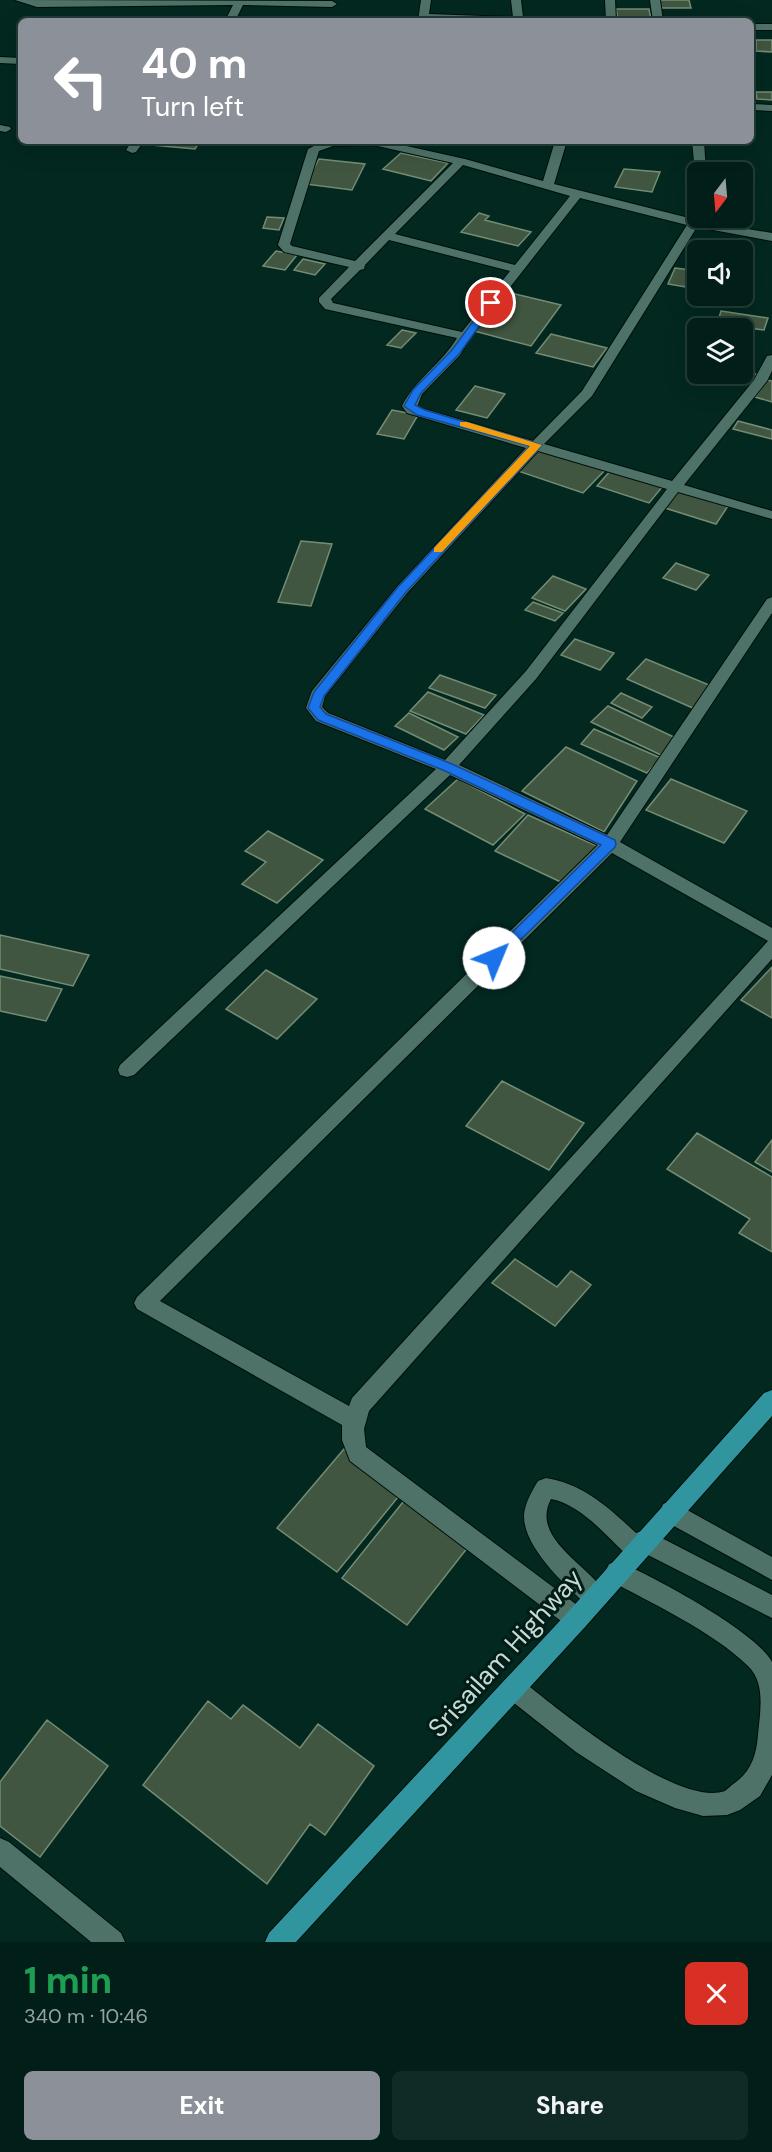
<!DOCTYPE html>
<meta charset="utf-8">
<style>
:root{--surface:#021e18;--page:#102b25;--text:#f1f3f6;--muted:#96a2a2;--line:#233c37;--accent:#8c9099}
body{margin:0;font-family:"DM Sans",sans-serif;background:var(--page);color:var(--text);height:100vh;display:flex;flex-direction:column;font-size:22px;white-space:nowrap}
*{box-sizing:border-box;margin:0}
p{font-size:20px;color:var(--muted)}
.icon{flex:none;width:33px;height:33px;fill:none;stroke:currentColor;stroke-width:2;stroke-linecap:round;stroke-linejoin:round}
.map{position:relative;height:1942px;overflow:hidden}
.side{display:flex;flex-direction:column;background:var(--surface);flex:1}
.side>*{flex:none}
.guide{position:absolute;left:18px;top:18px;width:736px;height:126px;border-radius:9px;box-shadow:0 6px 24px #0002,0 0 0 2px var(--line);background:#8c9099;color:#fff;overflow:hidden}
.needle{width:39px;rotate:196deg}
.tools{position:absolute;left:687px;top:162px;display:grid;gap:12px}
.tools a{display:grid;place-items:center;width:66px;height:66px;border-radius:9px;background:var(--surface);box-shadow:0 6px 24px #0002,0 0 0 2px var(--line);font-size:30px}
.pin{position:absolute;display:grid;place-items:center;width:51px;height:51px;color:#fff;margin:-26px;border:3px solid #fff;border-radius:50%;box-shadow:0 2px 6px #0007}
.me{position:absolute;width:66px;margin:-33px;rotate:45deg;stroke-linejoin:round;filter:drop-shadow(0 0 4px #0008)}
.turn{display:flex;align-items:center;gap:21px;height:126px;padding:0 24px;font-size:27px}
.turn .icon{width:78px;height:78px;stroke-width:2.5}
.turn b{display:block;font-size:42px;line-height:51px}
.round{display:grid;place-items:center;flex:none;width:63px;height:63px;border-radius:9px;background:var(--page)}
.head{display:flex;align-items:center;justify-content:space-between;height:102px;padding:0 24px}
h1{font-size:36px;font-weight:800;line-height:45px;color:#1e9e55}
.cta{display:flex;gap:12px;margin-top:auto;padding:12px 24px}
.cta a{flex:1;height:69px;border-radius:9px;background:var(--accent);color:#fff;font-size:24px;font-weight:800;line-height:69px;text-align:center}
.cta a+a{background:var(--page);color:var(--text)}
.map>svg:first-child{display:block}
.building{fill:#405640;stroke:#748c74;stroke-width:1.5}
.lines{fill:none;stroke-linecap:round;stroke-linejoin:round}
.minor-casing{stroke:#000f0a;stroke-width:2}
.highway-casing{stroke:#000f0a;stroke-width:2}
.minor{fill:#4e7268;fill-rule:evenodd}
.highway{fill:#3195a0;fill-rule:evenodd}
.route{fill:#1a73e8;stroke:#114b97;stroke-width:1.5}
.slow{fill:#f59e0b}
.labels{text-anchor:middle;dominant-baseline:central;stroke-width:6;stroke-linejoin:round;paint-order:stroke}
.near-street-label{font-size:26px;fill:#c7dad4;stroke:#021d17}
</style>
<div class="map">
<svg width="772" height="1942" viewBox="0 0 772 1942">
<rect width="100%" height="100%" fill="#022820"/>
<path class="building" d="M 659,0 L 689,0 L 691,8 L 660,8 Z
M 616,9 L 649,9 L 651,19 L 618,19 Z
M 756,40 L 772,40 L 772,52 L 756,51 Z
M 756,92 L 772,92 L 772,100 L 757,99 Z
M 143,141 L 200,141 L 195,149 L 141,144 Z
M 401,153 L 448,163 L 431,181 L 383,169 Z
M 319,159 L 365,164 L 352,190 L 305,184 Z
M 624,169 L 660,172 L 652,192 L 615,187 Z
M 479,213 L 489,216 L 485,220 L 531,232 L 518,246 L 461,232 Z
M 267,217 L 284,218 L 279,230 L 263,228 Z
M 276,251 L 297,255 L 285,270 L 263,266 Z
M 303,259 L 325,264 L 315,275 L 294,270 Z
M 675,268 L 698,271 L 698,289 L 668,284 Z
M 503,291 L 561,305 L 531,346 L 474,331 Z
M 721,311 L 768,318 L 764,330 L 717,324 Z
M 402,330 L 416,333 L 401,348 L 387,345 Z
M 551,334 L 607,348 L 593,367 L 536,353 Z
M 742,372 L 756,374 L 751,384 L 707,374 L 742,374 Z
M 767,380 L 772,381 L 772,402 L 755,397 Z
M 475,386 L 505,394 L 487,418 L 456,410 Z
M 392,410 L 418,415 L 404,439 L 377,434 Z
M 738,421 L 772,430 L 772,439 L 733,429 Z
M 540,448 L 605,470 L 583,493 L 518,471 Z
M 611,470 L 663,486 L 649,503 L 597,486 Z
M 677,491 L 728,506 L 716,524 L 665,508 Z
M 301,541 L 332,544 L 311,606 L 278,602 Z
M 676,563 L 709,575 L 696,590 L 663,578 Z
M 553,576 L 586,589 L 565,611 L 532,598 Z
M 533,602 L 563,613 L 555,621 L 525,610 Z
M 575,639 L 614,653 L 600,670 L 561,655 Z
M 646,659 L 714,687 L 695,709 L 627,679 Z
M 440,675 L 496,695 L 485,708 L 429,688 Z
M 428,692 L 484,715 L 466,734 L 410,711 Z
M 621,693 L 652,707 L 642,718 L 611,703 Z
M 608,706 L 678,739 L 661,755 L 591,722 Z
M 409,713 L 458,737 L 444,750 L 395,726 Z
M 594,729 L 661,758 L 647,773 L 581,744 Z
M 566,747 L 637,781 L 604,832 L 522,791 Z
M 458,779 L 525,814 L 493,845 L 425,809 Z
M 671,779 L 747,811 L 724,843 L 646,810 Z
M 528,815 L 597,846 L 565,884 L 495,851 Z
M 268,831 L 323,860 L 277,903 L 242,884 L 266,862 L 245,851 Z
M 0,935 L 89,955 L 73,986 L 0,969 Z
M 772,967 L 772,1018 L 741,1000 Z
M 266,970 L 317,999 L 277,1039 L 226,1009 Z
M 0,976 L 62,989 L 46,1021 L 0,1011 Z
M 502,1081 L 584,1123 L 549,1170 L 466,1126 Z
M 697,1133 L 772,1177 L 772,1252 L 739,1233 L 750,1219 L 667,1169 Z
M 772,1140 L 772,1172 L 755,1162 Z
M 515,1259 L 557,1287 L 571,1271 L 591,1285 L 555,1326 L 492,1283 Z
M 344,1449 L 403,1491 L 337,1572 L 277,1528 Z
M 407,1497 L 472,1542 L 407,1625 L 342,1578 Z
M 208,1701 L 231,1719 L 243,1705 L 300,1748 L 318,1724 L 374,1766 L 325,1835 L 310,1824 L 267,1884 L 143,1785 Z
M 47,1720 L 108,1766 L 40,1857 L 0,1826 L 0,1782 Z"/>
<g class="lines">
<defs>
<path id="minor" d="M 15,0 L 332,1 L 337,4 L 332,7 L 243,5 L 235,21 L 225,21 L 233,5 L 37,7 Z
M 421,0 L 431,0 L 429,14 L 513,17 L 511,0 L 521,0 L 523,17 L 548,18 L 553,21 L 418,21 Z
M 605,0 L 615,0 L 616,21 L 606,21 Z
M 650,0 L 660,0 L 663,21 L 653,21 Z
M 752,24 L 772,24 L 772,30 L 752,30 Z
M 0,57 L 21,58 L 21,64 L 0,63 Z
M 752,104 L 772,105 L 772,111 L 752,110 Z
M 0,125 L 10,127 L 11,129 L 6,132 L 0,131 Z
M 132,141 L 144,141 L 136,152 L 132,153 L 126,150 Z
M 324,141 L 384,141 L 465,159 L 543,181 L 555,141 L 567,141 L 554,184 L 689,218 L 692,203 L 698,200 L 698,218 L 701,218 L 700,221 L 772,233 L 772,241 L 697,227 L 592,396 L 544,444 L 672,481 L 754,380 L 767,356 L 772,355 L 772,371 L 767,381 L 684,485 L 772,511 L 772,519 L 678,492 L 536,679 L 459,765 L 607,835 L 767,599 L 772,597 L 772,613 L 620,842 L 772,928 L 772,959 L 369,1411 L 364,1429 L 366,1447 L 585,1611 L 589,1619 L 585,1627 L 577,1630 L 569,1627 L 350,1461 L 342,1440 L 342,1425 L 137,1309 L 134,1303 L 137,1297 L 598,845 L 450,775 L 134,1075 L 127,1077 L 120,1075 L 118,1070 L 120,1065 L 436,769 L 316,721 L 306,708 L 312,691 L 397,587 L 526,448 L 407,413 L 402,406 C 416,379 442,363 457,338 L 325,309 L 319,302 L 319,298 L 349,267 L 284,252 L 278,245 L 308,149 ZM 373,145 L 453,163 L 355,261 L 292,246 L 290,244 L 319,151 L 333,146 ZM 463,165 L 570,196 L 515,265 L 395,234 ZM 580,198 L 687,225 L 582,391 L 533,441 L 417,407 L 422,394 L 460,355 L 470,338 ZM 389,240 L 510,271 L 462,332 L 333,303 L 331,299 L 360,270 L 364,269 L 365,265 ZM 538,451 L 667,489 L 526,671 L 445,760 L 328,713 L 322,707 L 325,696 L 407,593 ZM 612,853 L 768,941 L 352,1398 L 349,1406 L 160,1301 Z
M 692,141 L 704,141 L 706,172 L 698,172 L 698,175 L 695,172 Z
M 546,1478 C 584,1484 609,1508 636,1533 L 644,1530 L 652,1533 L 772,1595 L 772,1618 L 646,1554 L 637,1560 L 629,1557 C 607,1537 582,1505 551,1499 C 529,1540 594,1567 607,1597 L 603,1605 L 595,1608 L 587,1605 C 565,1585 523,1547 524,1515 C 525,1503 532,1491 538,1481 Z
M 671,1501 L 772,1557 L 772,1580 L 663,1520 L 660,1512 L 663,1504 Z
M 617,1561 C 651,1575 757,1632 772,1662 L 772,1775 L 760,1796 L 740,1810 L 727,1815 L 703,1816 L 675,1808 L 636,1791 L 576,1752 L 505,1696 L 501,1688 L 505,1680 L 513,1676 L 521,1680 C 558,1709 677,1808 725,1791 C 726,1790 732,1785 732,1785 C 751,1772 756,1757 758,1735 C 760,1712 766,1683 748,1666 C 712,1631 653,1604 609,1580 L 605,1572 L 609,1564 Z
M 0,1838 L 9,1842 L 121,1933 L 125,1942 L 91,1942 L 0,1867 Z"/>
<path id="highway" d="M 772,1390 L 772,1416 L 585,1627 L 296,1942 L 265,1942 L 269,1933 L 569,1611 L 764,1393 Z"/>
</defs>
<use href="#minor" class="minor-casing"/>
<use href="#highway" class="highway-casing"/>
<use href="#minor" class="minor"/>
<use href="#highway" class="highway"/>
</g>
<path class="route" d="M 488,301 L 496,303 L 459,354 L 421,393 L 415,405 L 425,410 L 542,445 L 406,592 L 324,696 L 320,707 L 326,714 L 452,764 L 615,840 L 616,844 L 615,847 L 498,962 L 489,962 L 487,958 L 489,955 L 601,845 L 443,770 L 318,720 L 308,708 L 314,692 L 398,587 L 530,446 L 417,415 L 404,406 L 413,390 L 452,350 Z"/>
<path class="slow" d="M 460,422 L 467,422 L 542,445 L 442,552 L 434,552 L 434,548 L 530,446 L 460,426 Z"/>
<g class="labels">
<g class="near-street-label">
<text transform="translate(505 1653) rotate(-48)">Srisailam Highway</text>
</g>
</g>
</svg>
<div class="tools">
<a><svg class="needle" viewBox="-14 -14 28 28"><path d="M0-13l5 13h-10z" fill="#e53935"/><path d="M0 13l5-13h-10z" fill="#96a2a2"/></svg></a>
<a><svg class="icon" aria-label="sound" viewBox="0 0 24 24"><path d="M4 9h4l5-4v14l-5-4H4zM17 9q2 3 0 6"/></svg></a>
<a><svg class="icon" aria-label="layers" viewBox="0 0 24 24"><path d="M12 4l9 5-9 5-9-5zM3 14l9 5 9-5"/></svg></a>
</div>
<div class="pin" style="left:491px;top:303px;background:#d93025"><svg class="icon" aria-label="arrive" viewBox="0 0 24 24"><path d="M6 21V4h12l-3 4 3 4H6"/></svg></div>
<svg class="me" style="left:494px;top:958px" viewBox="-20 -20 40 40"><circle r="19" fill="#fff"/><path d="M0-13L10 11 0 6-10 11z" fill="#1a73e8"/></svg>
<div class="guide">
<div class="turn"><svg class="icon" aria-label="left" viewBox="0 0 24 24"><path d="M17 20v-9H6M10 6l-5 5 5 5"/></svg><div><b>40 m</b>Turn left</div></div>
</div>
</div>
<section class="side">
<div class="head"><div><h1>1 min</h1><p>340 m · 10:46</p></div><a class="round" style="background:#d93025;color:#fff"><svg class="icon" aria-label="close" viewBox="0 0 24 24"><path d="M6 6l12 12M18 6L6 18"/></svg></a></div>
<div class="cta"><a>Exit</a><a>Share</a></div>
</section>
